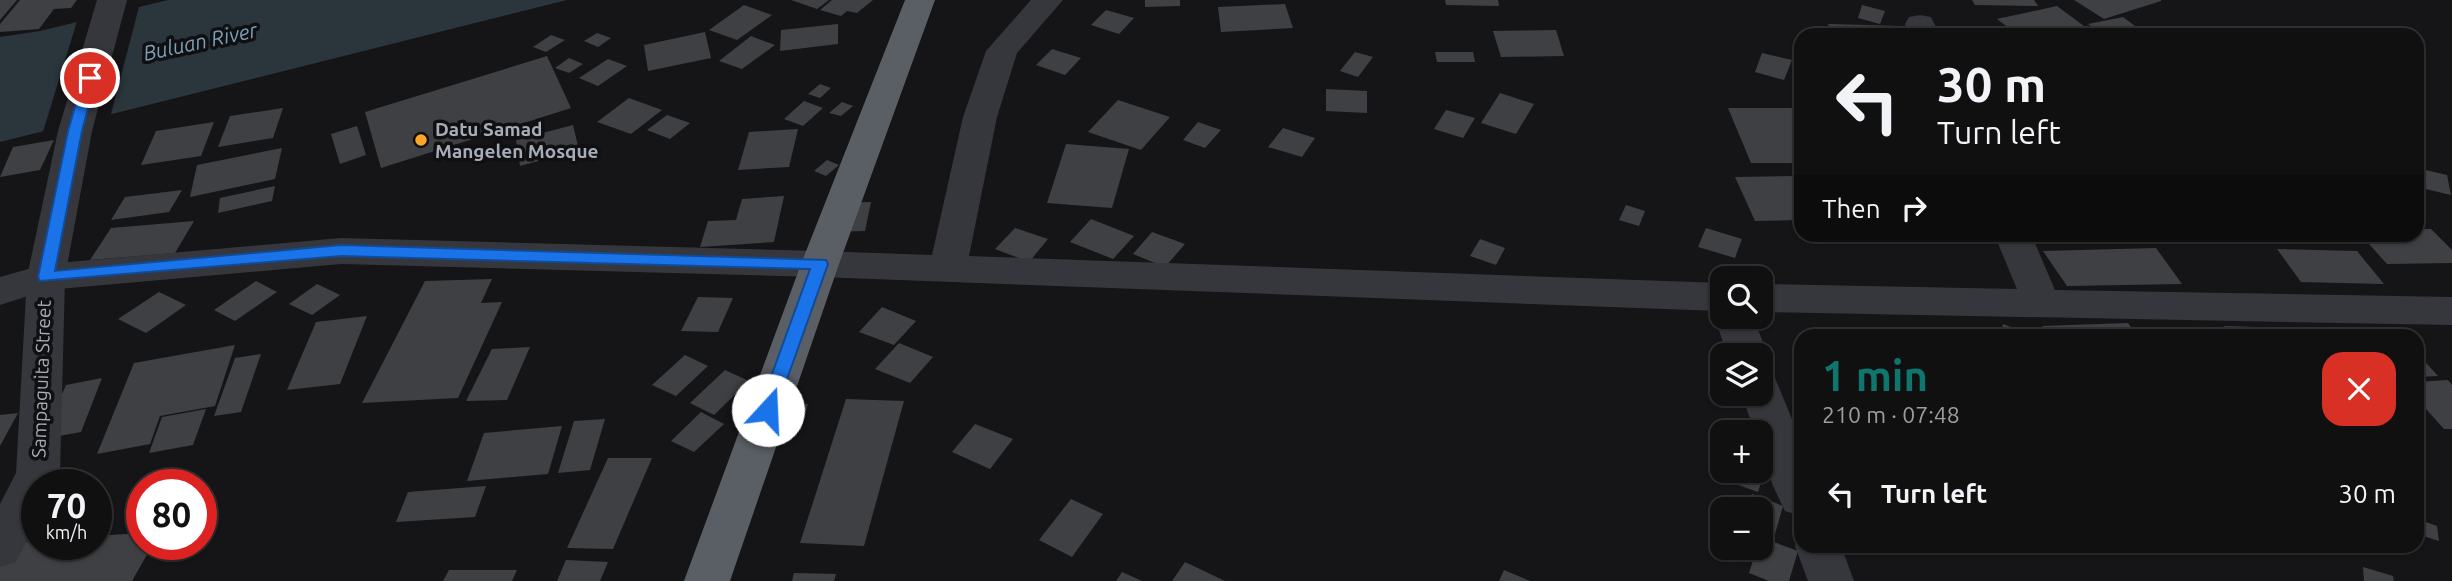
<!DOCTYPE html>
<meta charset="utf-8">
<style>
:root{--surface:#101011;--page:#19191a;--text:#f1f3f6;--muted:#9c9d9f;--line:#303031;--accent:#0f766e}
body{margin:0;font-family:Ubuntu,sans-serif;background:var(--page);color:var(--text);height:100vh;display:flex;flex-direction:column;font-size:26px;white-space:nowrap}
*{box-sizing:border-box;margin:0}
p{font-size:23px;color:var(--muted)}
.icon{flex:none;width:38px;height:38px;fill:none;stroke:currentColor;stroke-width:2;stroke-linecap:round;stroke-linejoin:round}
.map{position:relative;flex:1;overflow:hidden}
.drawer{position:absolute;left:1794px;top:329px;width:630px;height:224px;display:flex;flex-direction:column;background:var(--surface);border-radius:21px;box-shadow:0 2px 5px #0004,0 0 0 2px var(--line)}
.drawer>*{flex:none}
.top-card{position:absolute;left:1794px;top:28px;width:630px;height:214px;border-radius:21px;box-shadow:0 2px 5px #0004,0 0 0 2px var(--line);background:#101011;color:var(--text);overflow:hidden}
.fabs{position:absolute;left:1710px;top:266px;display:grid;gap:14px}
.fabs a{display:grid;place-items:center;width:63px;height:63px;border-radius:14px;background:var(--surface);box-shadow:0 2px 5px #0004,0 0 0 2px var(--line);font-size:35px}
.speed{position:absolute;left:21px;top:469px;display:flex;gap:14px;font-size:35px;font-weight:700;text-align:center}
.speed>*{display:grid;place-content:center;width:91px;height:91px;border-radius:50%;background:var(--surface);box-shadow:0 2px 5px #0004,0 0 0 2px var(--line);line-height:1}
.speed small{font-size:18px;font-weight:400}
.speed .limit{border:10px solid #d22;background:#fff;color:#111}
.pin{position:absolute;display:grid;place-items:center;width:60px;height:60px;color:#fff;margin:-30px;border:4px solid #fff;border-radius:50%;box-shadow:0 2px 7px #0007}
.me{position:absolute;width:77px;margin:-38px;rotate:20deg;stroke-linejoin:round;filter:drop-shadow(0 0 5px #0008)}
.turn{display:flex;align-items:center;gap:24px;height:147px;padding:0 28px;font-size:32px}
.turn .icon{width:91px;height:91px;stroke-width:2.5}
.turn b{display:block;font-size:49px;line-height:60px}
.then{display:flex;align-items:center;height:66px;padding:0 28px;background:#0003;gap:14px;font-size:26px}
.round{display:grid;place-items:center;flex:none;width:74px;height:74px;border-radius:21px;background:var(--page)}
.overview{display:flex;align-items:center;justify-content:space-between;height:119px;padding:0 28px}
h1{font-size:42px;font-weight:700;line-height:52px;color:var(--accent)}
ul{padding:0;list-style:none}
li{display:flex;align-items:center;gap:21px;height:91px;padding:0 28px}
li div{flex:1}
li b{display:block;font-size:26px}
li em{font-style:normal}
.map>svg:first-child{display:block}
.water{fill:#2a363c}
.pier{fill:#151517}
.building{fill:#3f4044}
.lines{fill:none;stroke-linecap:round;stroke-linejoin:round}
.minor{fill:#36373c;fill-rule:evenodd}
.tertiary{fill:#36373c;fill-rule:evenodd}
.trunk{fill:#5a5e65;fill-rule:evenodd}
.route{fill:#1a73e8;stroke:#114b97;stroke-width:2}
.poi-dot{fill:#fca528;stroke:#101012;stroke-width:2.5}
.labels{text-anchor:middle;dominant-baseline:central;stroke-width:7;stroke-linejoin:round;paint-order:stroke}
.poi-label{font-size:19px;font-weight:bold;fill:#a6adb8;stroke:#101012;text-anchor:start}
.street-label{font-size:19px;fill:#a6adb8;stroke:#101012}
.water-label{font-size:21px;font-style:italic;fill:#7b9fb5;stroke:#101012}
</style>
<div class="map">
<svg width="2452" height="581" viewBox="0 0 2452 581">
<rect width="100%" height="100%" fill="#151517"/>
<path class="water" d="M 168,0 L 567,0 L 0,142 L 0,37 L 40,31 Z"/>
<path class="pier" d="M 140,3 L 110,118 L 42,135 L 78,18 Z"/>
<path class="building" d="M 0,0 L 17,0 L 0,20 Z
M 20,0 L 77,0 L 71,8 L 54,9 L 39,29 L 0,32 L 0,24 Z
M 791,0 L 829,0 L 817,9 Z
M 832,0 L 873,0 L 857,13 L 847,11 L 841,16 L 820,10 Z
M 1145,0 L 1180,0 L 1180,6 L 1145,7 Z
M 1445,0 L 1498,0 L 1499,6 L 1446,5 Z
M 1972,0 L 2034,0 L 2038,6 L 1975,5 Z
M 2074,0 L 2161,0 L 2161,1 L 2104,19 Z
M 1285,4 L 1293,28 L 1221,32 L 1218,7 Z
M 744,5 L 772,15 L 737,40 L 709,30 Z
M 1862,5 L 1885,11 L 1880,24 L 1858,18 Z
M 2057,6 L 2096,35 L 2018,35 L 1997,19 Z
M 1106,10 L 1134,18 L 1119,34 L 1091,25 Z
M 2123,17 L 2147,35 L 2103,35 L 2088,24 Z
M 838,24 L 838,44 L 780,51 L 781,30 Z
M 1828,24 L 1901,26 L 1905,35 L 1833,35 Z
M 1556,30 L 1564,56 L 1501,57 L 1493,31 Z
M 705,32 L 711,58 L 648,71 L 644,45 Z
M 597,33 L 611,38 L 598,47 L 584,41 Z
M 551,35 L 565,40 L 546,52 L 533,47 Z
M 751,36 L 775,45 L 742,69 L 719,61 Z
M 1052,49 L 1081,58 L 1065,75 L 1036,65 Z
M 1355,52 L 1373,57 L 1358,77 L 1340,71 Z
M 1435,52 L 1473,52 L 1475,62 L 1437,62 Z
M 1762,53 L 1792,60 L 1784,80 L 1755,72 Z
M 547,56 L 571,108 L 381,168 L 365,112 Z
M 569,58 L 583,64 L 569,73 L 555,68 Z
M 608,59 L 627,66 L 598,86 L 579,78 Z
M 820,84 L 831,88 L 820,98 L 808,94 Z
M 1326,89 L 1367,91 L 1367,113 L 1326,111 Z
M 1500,93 L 1534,104 L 1516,134 L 1481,123 Z
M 629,98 L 662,110 L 631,134 L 597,122 Z
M 1118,100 L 1170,117 L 1141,150 L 1088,132 Z
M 804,101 L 823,108 L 803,126 L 784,119 Z
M 842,102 L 853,106 L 841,116 L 829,113 Z
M 283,108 L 273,138 L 218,147 L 230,116 Z
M 1728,108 L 1801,108 L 1801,163 L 1751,163 Z
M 1446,110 L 1475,118 L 1463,138 L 1434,129 Z
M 667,115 L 690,123 L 670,139 L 647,130 Z
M 214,122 L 201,156 L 141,165 L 156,131 Z
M 1198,122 L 1221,130 L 1205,148 L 1183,140 Z
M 573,125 L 579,150 L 520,166 L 516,140 Z
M 357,126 L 366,155 L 340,164 L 331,134 Z
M 1283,128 L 1315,138 L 1302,157 L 1268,147 Z
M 798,129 L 789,167 L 738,170 L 749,132 Z
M 54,140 L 40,170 L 0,177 L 13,147 Z
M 1066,144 L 1129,149 L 1112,208 L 1047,203 Z
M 282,148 L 275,179 L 190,197 L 197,165 Z
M 827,160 L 839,165 L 826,176 L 814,171 Z
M 2417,168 L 2447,175 L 2451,195 L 2417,187 Z
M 1799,176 L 1801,220 L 1755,221 L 1735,177 Z
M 275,186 L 272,201 L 218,213 L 220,198 Z
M 182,190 L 169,212 L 111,220 L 125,197 Z
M 784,196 L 774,242 L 700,247 L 708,221 L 736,220 L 742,199 Z
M 871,202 L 865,231 L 830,232 L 838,203 Z
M 1626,205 L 1645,211 L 1639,226 L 1619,220 Z
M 1091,219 L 1134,236 L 1113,259 L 1070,242 Z
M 194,221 L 175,253 L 90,260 L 111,228 Z
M 1015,228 L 1048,239 L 1029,262 L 995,249 Z
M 1706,228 L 1742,239 L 1735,258 L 1698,247 Z
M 2417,229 L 2431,229 L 2452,250 L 2452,263 L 2387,264 L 2360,234 L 2417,234 Z
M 1152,232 L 1185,244 L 1165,267 L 1133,254 Z
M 1911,234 L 1990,234 L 1993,241 L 1913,239 Z
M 1480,239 L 1505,248 L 1496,265 L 1470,256 Z
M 2156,248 L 2182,284 L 2067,286 L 2043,251 Z
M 2277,249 L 2357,251 L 2384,284 L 2301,282 Z
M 492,279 L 481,303 L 502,302 L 458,398 L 362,403 L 425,281 Z
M 256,281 L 277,292 L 235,321 L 214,310 Z
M 317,284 L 340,295 L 312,315 L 289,304 Z
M 159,292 L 186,305 L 146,333 L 118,319 Z
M 698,297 L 733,298 L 718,332 L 681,331 Z
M 882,307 L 916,321 L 894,345 L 859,332 Z
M 367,316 L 340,384 L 287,390 L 316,322 Z
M 2128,323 L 2137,336 L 2048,336 L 2042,326 Z
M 2003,324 L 2025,332 L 2025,336 L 2001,336 Z
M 2224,326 L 2258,327 L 2264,336 L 2230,336 Z
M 2396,331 L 2401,336 L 2340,336 L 2340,334 Z
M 899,343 L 933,357 L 910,383 L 875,369 Z
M 235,345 L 215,406 L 160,416 L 150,444 L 97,454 L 134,363 Z
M 530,347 L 507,400 L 466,401 L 492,349 Z
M 2417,353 L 2438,376 L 2417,377 Z
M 261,354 L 241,412 L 214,416 L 235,358 Z
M 685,355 L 708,366 L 676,396 L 652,385 Z
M 725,370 L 749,381 L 714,415 L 690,403 Z
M 102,378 L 81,432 L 42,439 L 66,385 Z
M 2448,380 L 2452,385 L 2452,429 L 2444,429 L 2417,399 L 2417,382 Z
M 846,399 L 904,401 L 864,546 L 800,543 Z
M 808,404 L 801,429 L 782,430 L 789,405 Z
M 206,409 L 193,445 L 149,453 L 162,417 Z
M 701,412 L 724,424 L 694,452 L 671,441 Z
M 18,413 L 0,446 L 0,415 Z
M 605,419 L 590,470 L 558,473 L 574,421 Z
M 975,424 L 1013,439 L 990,469 L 952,452 Z
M 562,426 L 548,474 L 467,481 L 484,433 Z
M 1760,457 L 1768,460 L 1758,492 L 1722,479 L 1725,471 L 1760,471 Z
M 608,458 L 652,458 L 613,549 L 567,548 Z
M 486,486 L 475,517 L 396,522 L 408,492 Z
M 1752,494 L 1783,506 L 1775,534 L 1760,528 L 1760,509 L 1747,509 Z
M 1071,499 L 1103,514 L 1072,557 L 1039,540 Z
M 2417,519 L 2437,526 L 2439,541 L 2417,534 Z
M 142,533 L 142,544 L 153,544 L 132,581 L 0,581 L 0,561 L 12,543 L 37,541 L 37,544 L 96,544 L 96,536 Z
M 1760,537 L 1798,551 L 1789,581 L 1769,581 L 1749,573 L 1757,548 L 1760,548 Z
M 566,560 L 608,562 L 600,581 L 557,581 Z
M 1185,562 L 1225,581 L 1172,581 Z
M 2363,567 L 2393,576 L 2394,581 L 2364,581 Z
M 449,570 L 517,570 L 512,581 L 443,581 Z
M 1504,570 L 1530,581 L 1499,581 Z
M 1122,572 L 1142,581 L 1116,581 Z
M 794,573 L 836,574 L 834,581 L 792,581 Z"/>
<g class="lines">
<path class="minor" d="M 97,0 L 127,0 L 92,131 L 65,277 L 60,473 L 54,485 L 37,485 L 37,520 L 16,562 L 0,567 L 0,504 L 16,473 L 27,277 L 58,131 Z
M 1031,0 L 1063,0 L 1017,53 L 997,117 L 969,256 L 1722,283 L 1722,317 L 1753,317 L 1768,355 L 1760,366 L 1760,355 L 1728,355 L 1714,317 L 1718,311 L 820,277 L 807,273 L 801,264 L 807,255 L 820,251 L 932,255 L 963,117 L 986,51 Z
M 1920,15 L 1931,17 L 1940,35 L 1908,35 L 1905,24 L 1909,17 Z
M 1994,234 L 2031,234 L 2055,290 L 2452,297 L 2452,325 L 1760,312 L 1760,284 L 2017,289 Z
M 1760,374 L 1775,378 L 1801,441 L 1801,516 L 1785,511 C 1773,487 1760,459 1760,432 L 1755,432 L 1741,394 L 1760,394 Z
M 1801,535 L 1801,546 L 1841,546 L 1854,581 L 1808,581 L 1795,546 Z"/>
<path class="tertiary" d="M 341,238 L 820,251 L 833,255 L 839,264 L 833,273 L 820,277 L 341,264 L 47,290 L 0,305 L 0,277 L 46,264 Z"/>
<path class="trunk" d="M 905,0 L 935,0 L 839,264 L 730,581 L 684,581 L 801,264 Z"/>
</g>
<path class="route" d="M 90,74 L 96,78 L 82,131 L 55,271 L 341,245 L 826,260 L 828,264 L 776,410 L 774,415 L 762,415 L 759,410 L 810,269 L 341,256 L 40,281 L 38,277 L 68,131 L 83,78 Z"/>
<circle class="poi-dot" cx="421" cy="140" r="7"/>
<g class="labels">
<g class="poi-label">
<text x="435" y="129">Datu Samad<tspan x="435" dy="22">Mangelen Mosque</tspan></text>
</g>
<g class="street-label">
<text transform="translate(41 379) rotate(-88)">Sampaguita Street</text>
</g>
<g class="water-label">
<text transform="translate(200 41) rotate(-12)">Buluan River</text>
</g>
</g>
</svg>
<div class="fabs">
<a><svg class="icon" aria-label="search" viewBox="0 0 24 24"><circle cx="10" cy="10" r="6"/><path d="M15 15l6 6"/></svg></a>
<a><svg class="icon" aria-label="layers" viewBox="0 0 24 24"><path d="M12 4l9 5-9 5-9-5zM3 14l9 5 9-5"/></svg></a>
<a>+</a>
<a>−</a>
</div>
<div class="speed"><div>70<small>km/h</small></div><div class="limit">80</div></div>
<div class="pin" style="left:90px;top:78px;background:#d93025"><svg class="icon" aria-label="arrive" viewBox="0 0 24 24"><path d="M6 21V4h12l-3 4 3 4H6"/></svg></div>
<svg class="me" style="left:768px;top:410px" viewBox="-20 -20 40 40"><circle r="19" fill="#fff"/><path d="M0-13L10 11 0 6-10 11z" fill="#1a73e8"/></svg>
<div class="top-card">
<div class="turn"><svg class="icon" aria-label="left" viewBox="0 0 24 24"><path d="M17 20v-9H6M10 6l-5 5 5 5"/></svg><div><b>30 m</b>Turn left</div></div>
<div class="then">Then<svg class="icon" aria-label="right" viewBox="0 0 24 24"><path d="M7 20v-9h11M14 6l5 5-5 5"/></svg></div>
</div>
<section class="drawer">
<div class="overview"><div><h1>1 min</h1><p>210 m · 07:48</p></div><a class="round" style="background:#d93025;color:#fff"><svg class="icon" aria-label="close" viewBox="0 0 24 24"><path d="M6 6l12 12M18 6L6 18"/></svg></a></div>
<ul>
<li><svg class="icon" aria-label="left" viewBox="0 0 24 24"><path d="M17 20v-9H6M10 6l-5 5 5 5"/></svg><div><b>Turn left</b></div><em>30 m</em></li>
</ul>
</section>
</div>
